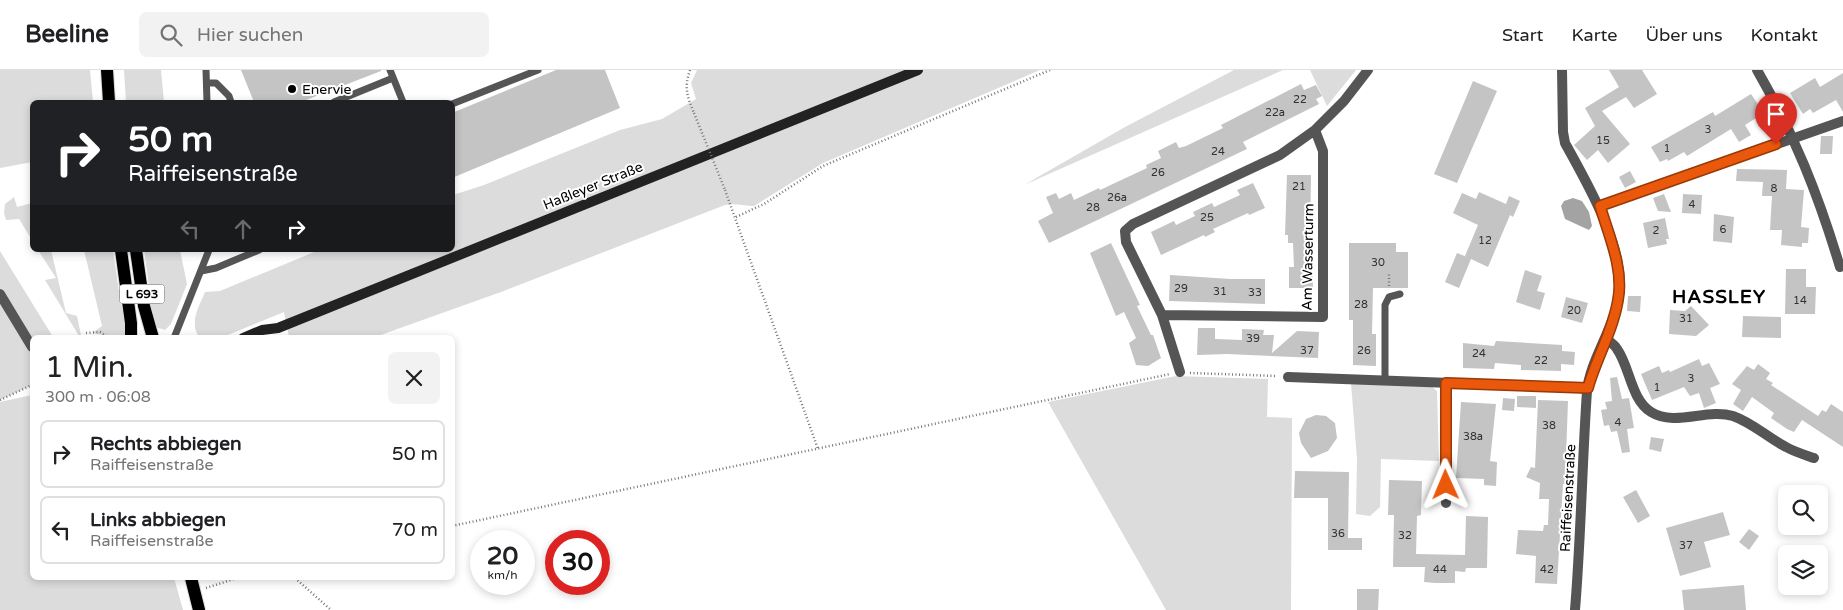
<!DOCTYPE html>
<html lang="de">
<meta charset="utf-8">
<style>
:root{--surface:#fff;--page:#f2f2f2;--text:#202124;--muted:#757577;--line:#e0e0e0}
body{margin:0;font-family:"Varela Round",sans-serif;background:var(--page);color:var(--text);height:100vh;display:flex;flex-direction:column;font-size:19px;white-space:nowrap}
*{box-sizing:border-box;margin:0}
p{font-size:16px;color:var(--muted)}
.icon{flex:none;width:28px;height:28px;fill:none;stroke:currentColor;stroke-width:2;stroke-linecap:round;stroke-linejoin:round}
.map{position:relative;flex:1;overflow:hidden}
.panel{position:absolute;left:30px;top:265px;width:425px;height:245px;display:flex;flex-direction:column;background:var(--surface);border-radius:8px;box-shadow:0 2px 8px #0003}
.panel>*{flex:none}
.top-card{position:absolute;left:30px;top:30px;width:425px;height:152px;border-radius:8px;box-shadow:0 2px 8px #0003;background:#202124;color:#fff;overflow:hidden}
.controls{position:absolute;left:1778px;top:415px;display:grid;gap:10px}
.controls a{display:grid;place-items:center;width:50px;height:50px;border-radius:8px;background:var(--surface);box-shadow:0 2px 8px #0003;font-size:25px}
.speed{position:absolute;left:470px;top:460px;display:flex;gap:10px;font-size:25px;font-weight:700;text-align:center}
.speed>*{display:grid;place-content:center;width:65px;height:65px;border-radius:50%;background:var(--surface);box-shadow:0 2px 8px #0003;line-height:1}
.speed small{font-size:12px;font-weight:400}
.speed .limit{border:8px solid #d22;background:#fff;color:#111}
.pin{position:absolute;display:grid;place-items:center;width:42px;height:42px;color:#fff;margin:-51px -21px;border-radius:50% 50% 50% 0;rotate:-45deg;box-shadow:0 0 5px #0007}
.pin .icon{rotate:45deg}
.me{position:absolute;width:55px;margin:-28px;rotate:359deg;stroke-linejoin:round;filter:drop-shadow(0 0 4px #0008)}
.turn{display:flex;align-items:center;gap:18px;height:105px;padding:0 15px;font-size:22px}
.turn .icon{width:65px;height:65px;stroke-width:2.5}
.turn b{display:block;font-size:35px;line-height:42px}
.lanes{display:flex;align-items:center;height:48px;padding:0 15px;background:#0003;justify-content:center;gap:25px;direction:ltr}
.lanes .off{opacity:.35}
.round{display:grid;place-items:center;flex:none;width:52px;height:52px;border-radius:8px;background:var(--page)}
.summary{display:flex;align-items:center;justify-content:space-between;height:85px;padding:0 15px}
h1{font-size:30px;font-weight:600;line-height:38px}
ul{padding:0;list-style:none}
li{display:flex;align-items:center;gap:15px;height:68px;margin:0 10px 8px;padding:0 5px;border:2px solid var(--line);border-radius:8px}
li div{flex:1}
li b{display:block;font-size:19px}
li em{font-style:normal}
header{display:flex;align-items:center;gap:30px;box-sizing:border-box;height:70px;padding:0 25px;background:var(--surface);border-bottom:1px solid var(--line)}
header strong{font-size:24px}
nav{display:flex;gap:28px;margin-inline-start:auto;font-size:18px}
.search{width:350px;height:45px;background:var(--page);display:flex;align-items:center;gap:12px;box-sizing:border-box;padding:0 18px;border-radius:8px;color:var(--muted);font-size:19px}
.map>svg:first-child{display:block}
.green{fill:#dcdcdc}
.water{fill:#a3a3a3}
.building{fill:#c4c4c4}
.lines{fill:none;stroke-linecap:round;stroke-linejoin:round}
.primary-casing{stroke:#dbdbdb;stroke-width:14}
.path{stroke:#777;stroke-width:2.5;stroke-dasharray:1 2.5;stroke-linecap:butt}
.lane{stroke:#555;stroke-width:7}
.street{stroke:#555;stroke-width:10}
.secondary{stroke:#222;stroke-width:10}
.primary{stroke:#000;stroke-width:12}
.path-bridge{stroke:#777;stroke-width:2.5;stroke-dasharray:1 2.5;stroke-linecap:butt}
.route-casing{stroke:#983908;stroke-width:12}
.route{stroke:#ea580c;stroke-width:9}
.poi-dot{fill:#000;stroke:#fff;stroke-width:2}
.labels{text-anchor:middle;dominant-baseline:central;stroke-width:4;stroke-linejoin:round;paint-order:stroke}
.number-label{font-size:11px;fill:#313131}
.shield{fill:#fff;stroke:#4c4c4c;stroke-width:1}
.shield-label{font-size:12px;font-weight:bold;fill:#000}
.poi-label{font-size:14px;fill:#000;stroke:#fff;text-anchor:start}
.street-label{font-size:14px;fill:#000;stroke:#fff}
.district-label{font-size:19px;font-weight:bold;letter-spacing:1px;fill:#000;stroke:#fff}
</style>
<header>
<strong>Beeline</strong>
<div class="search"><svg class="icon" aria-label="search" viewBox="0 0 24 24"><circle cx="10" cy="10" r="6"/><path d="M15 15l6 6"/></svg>Hier suchen</div>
<nav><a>Start</a><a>Karte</a><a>Über uns</a><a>Kontakt</a></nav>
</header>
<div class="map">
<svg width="1843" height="540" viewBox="0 0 1843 540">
<rect width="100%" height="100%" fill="#fff"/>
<path class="green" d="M 0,0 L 90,0 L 93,32 L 32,32 L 32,92 L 0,98 Z
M 124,0 L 161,0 L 164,32 L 126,32 Z
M 697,0 L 1040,0 L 823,93 L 754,136 C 743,136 736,133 725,135 L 501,222 L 375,267 L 289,267 L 284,242 L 223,267 L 199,267 C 189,252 199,237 205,222 L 220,221 L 319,180 L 452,180 L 453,125 L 484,115 L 620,60 L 662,49 L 696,29 L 691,13 Z
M 1234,0 L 1283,0 L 1024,115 L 1125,57 Z
M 1310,0 L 1356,0 L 1327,36 Z
M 14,127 L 17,137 L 32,133 L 32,170 L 19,149 L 6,150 L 4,143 L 5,134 Z
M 38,180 L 51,180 L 66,243 L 77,246 L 81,265 L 79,266 L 45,210 L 56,208 Z
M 84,180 L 113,180 L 121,235 L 124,237 L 125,267 L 102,267 L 102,265 L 92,263 L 102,256 Z
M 144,180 L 180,180 L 187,214 L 171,254 L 165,260 L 155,257 L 148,232 L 151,230 Z
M 0,181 L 53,267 L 32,268 L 32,315 L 0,330 Z
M 1176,306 L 1268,309 L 1267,347 L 1292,348 L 1291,540 L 1166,540 L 1048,332 Z
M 1351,313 L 1431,316 L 1437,321 L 1439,391 L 1381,389 L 1380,437 L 1370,446 L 1356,444 L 1357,389 Z
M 32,325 L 32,508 L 174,508 L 183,540 L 0,540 L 0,332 Z"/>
<path class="water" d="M 1573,128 L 1582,131 L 1589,142 L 1592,156 L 1589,160 L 1565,149 L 1561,136 L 1564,131 Z"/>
<path class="building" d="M 241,0 L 381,0 L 381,1 L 301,32 L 254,32 Z
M 556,0 L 605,0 L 620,38 L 452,108 L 452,43 Z
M 1609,0 L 1642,0 L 1657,24 L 1634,38 L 1626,27 L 1602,41 L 1630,74 L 1608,93 L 1598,80 L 1587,90 L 1574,75 L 1595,56 L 1585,38 L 1619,17 Z
M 1843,3 L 1843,42 L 1836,30 L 1813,43 L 1810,39 L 1803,44 L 1790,23 L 1815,8 L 1820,17 Z
M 1473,11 L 1497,21 L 1457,113 L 1434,104 Z
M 1301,14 L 1304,20 L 1316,15 L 1322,26 L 1316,29 L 1319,34 L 1243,72 L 1247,79 L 1049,173 L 1038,151 L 1053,143 L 1046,127 L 1056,123 L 1059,129 L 1071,123 L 1074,130 L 1099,118 L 1100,120 L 1147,98 L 1146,95 L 1161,88 L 1158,81 L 1176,72 L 1179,78 L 1186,76 L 1223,58 L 1221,55 Z
M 1751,24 L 1764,43 L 1745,55 L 1751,65 L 1739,72 L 1731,59 L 1687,86 L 1684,82 L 1668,91 L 1667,89 L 1660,92 L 1651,77 L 1713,42 L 1715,46 Z
M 1821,66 L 1833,66 L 1832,84 L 1820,84 Z
M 1737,99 L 1787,100 L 1786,119 L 1804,120 L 1801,157 L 1809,158 L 1808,173 L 1802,173 L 1802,177 L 1781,175 L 1782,160 L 1770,160 L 1772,126 L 1762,126 L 1763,112 L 1736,111 Z
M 1630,101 L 1636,112 L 1625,118 L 1619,107 Z
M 1287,105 L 1311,105 L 1310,173 L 1307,173 L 1307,197 L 1312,196 L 1313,218 L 1289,218 L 1289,197 L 1294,197 L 1293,173 L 1288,173 L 1288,165 L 1285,165 Z
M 1253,113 L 1265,138 L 1249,145 L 1248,143 L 1213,159 L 1215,162 L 1205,167 L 1204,165 L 1161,185 L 1151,162 L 1174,151 L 1176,155 L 1195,146 L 1193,142 L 1212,133 L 1214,137 L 1240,125 L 1237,120 Z
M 1479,122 L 1506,134 L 1509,126 L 1520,131 L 1513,147 L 1510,145 L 1488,197 L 1471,189 L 1459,218 L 1445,212 L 1457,183 L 1467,187 L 1465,186 L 1478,155 L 1453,143 L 1462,123 L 1476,129 Z
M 1664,124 L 1671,142 L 1658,141 L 1653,128 Z
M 1683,124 L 1702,125 L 1701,144 L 1682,143 Z
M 1714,144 L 1734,147 L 1732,173 L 1713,171 Z
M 1665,148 L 1669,169 L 1666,169 L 1667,174 L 1648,178 L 1643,153 Z
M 1111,173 L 1140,235 L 1137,236 L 1151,265 L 1153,265 L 1161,288 L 1148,296 L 1136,295 L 1129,273 L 1136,268 L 1124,242 L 1116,246 L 1090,183 Z
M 1349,173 L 1396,173 L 1396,182 L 1408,182 L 1408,218 L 1373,218 L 1372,264 L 1376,264 L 1376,296 L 1353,295 L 1353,250 L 1349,250 Z
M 1786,199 L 1806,199 L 1806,217 L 1816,217 L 1815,244 L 1785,244 Z
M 1525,200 L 1542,206 L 1537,221 L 1545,223 L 1540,240 L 1516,232 Z
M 1170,205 L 1230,209 L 1265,209 L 1265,234 L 1169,231 Z
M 1628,226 L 1641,226 L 1640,242 L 1627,241 Z
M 1566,227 L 1588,233 L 1582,253 L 1561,247 Z
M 1691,236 L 1709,255 L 1696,266 L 1669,264 L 1670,240 L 1685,241 Z
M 1743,246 L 1781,247 L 1781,268 L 1742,267 Z
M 1198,258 L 1215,258 L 1215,269 L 1242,270 L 1242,259 L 1264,260 L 1263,265 L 1274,265 L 1272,283 L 1297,261 L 1319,262 L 1318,288 L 1227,284 L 1197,285 Z
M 1496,271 L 1562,275 L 1562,281 L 1575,282 L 1574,295 L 1561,294 L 1561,301 L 1521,300 L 1521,295 L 1495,293 L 1494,299 L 1463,298 L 1463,273 L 1494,276 Z
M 1699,289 L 1702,296 L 1709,293 L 1720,314 L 1710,318 L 1716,333 L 1704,338 L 1699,323 L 1690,326 L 1684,317 L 1652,330 L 1641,304 L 1659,296 L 1662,303 L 1669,300 L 1670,302 Z
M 1758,294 L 1770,303 L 1766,309 L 1773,313 L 1771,315 L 1818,346 L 1822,340 L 1826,342 L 1831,334 L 1843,342 L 1843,377 L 1802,350 L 1794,362 L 1787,359 L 1771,348 L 1774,343 L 1752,327 L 1743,341 L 1733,334 L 1741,320 L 1732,314 L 1747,296 L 1754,300 Z
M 1617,307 L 1622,329 L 1629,328 L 1634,358 L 1627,359 L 1630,382 L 1622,383 L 1617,361 L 1611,362 L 1609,355 L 1604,356 L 1601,340 L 1607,339 L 1605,332 L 1612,331 L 1610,308 Z
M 1517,326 L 1536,326 L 1536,338 L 1517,337 Z
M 1503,328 L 1515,329 L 1514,341 L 1502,340 Z
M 1538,330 L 1568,331 L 1565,414 L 1563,414 L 1557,514 L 1535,513 L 1536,486 L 1516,484 L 1518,460 L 1543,461 L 1544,455 L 1548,455 L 1549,429 L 1539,429 L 1540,413 L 1526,407 L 1531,397 L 1535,398 Z
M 1461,332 L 1496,334 L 1490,391 L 1497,392 L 1496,416 L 1484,415 L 1484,409 L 1456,408 Z
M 1316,345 L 1326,346 L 1335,353 L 1337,368 L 1328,381 L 1311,388 L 1301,373 L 1299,363 L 1306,349 Z
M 1651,367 L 1664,369 L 1661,382 L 1649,379 Z
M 1295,401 L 1349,402 L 1348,468 L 1362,468 L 1362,480 L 1328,480 L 1328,428 L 1294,428 Z
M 1389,410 L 1422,411 L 1421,445 L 1417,446 L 1416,484 L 1465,485 L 1466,446 L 1488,447 L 1487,498 L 1466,498 L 1465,502 L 1455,501 L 1455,513 L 1435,513 L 1424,512 L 1425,497 L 1393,497 L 1394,445 L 1388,445 Z
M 1636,420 L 1650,446 L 1638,453 L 1623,427 Z
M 1723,442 L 1730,465 L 1704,472 L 1711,497 L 1680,506 L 1666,458 Z
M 1749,459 L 1759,466 L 1749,480 L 1739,472 Z
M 1744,515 L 1746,540 L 1684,540 L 1682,520 Z
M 1357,519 L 1379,519 L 1378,540 L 1357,540 Z"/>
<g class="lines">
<defs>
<path id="primary" d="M 107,0 L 109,32
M 121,180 L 131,253 L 131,268
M 136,180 L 144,236 L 153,268
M 191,508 L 199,540"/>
</defs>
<use href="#primary" class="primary-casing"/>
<path class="path" d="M 690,0 C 684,17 687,27 694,43
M 725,120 L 818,379
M 736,147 L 764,134 L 823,96 L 1050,0
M 1389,216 L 1389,204
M 86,263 L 100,262 L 110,268
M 1190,303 L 1277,306
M 0,330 L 32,315
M 452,456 L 1170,304
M 295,508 L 331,540
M 206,518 L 237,508"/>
<path class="lane" d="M 206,0 L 207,32
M 390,0 L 403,32
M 207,13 L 216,13 L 229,26 L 231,32
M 334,32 L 393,8
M 452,34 L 538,0
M 201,201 L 216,198 L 259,180
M 174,268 L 209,180
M 1385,309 L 1385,235 L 1389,227 L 1400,224"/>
<path class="street" d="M 1562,0 L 1563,62 L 1565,73 C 1588,115 1629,183 1618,232 C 1612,260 1589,294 1587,321 C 1582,394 1581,467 1575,540
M 1757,0 C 1795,66 1818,124 1840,197
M 1315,60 L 1323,81 L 1323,247 L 1162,245 L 1126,172 L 1125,161 L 1133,154 L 1280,85 L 1315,60 L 1344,31 L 1368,0
M 1600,136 L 1843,51
M 0,224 L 32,277
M 1162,245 L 1180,302
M 1606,269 C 1610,272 1615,275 1617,279 C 1630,297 1631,330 1651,342 C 1675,357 1707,338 1733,346 C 1753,353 1768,368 1786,377 C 1795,382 1805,385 1814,388
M 1288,307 L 1587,318
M 1446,313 L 1446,433"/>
<path class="secondary" d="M 243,268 L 262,260 L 278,258 L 918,0"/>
<use href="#primary" class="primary"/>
<path class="path-bridge" d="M 694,43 L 725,120"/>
</g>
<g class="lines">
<defs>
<path id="route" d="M 1446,415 L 1446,313 L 1588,318 C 1596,289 1613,261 1618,230 C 1624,199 1609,166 1600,136 L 1776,74"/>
</defs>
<use href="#route" class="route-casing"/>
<use href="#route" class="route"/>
</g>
<circle class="poi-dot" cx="292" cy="19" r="5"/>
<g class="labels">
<g class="number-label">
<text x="1300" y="29">22</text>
<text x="1275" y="42">22a</text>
<text x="1708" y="59">3</text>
<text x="1603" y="70">15</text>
<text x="1667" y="78">1</text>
<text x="1218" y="81">24</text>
<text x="1158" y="102">26</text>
<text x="1299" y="116">21</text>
<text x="1774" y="118">8</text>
<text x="1117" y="127">26a</text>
<text x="1692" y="134">4</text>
<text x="1093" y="137">28</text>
<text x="1207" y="147">25</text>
<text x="1723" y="159">6</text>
<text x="1656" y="160">2</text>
<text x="1485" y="170">12</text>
<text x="1378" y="192">30</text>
<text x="1181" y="218">29</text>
<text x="1220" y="221">31</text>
<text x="1255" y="222">33</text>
<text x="1800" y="230">14</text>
<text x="1361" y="234">28</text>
<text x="1574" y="240">20</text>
<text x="1686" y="248">31</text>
<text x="1253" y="268">39</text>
<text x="1307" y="280">37</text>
<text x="1364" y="280">26</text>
<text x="1479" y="283">24</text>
<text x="1541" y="290">22</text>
<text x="1691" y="308">3</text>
<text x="1657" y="317">1</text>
<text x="1618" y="352">4</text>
<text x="1549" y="355">38</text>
<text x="1473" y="366">38a</text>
<text x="1338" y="463">36</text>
<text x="1405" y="465">32</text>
<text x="1686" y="475">37</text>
<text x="1440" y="499">44</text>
<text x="1547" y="499">42</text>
</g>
<rect class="shield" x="119.5" y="214.5" width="45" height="19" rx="4"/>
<g class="shield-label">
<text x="142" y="224">L 693</text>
</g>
<g class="poi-label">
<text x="302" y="19">Enervie</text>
</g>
<g class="street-label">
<text transform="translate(593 116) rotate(-22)">Haßleyer Straße</text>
<text transform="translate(1308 187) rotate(-89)">Am Wasserturm</text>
<text transform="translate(1568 428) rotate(-87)">Raiffeisenstraße</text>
</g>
<g class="district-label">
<text x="1719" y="227">HASSLEY</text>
</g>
</g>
</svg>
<div class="controls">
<a><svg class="icon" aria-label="search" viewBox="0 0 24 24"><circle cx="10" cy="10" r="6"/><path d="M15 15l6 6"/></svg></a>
<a><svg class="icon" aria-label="layers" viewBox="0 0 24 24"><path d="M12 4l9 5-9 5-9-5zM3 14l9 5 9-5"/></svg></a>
</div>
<div class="speed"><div>20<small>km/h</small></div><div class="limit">30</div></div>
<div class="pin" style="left:1776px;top:74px;background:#d93025"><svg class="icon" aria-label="arrive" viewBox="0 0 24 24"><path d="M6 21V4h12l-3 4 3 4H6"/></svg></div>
<svg class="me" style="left:1446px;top:415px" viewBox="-20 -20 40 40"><path d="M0-17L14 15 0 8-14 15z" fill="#ea580c" stroke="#fff" stroke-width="4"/></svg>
<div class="top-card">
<div class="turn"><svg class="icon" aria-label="right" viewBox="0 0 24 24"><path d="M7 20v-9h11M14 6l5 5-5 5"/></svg><div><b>50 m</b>Raiffeisenstraße</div></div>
<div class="lanes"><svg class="icon off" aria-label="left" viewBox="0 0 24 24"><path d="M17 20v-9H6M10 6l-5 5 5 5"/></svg><svg class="icon off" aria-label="ahead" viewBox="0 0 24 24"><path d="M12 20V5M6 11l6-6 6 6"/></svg><svg class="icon" aria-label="right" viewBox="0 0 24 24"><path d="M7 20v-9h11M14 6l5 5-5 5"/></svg></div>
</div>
<section class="panel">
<div class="summary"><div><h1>1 Min.</h1><p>300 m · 06:08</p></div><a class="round"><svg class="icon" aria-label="close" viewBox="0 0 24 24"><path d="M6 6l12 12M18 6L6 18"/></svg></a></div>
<ul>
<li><svg class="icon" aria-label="right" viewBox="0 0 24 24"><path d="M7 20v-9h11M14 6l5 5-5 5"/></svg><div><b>Rechts abbiegen</b><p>Raiffeisenstraße</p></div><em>50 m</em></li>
<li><svg class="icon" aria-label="left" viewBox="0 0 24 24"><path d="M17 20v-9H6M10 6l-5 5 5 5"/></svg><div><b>Links abbiegen</b><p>Raiffeisenstraße</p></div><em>70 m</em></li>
</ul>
</section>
</div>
